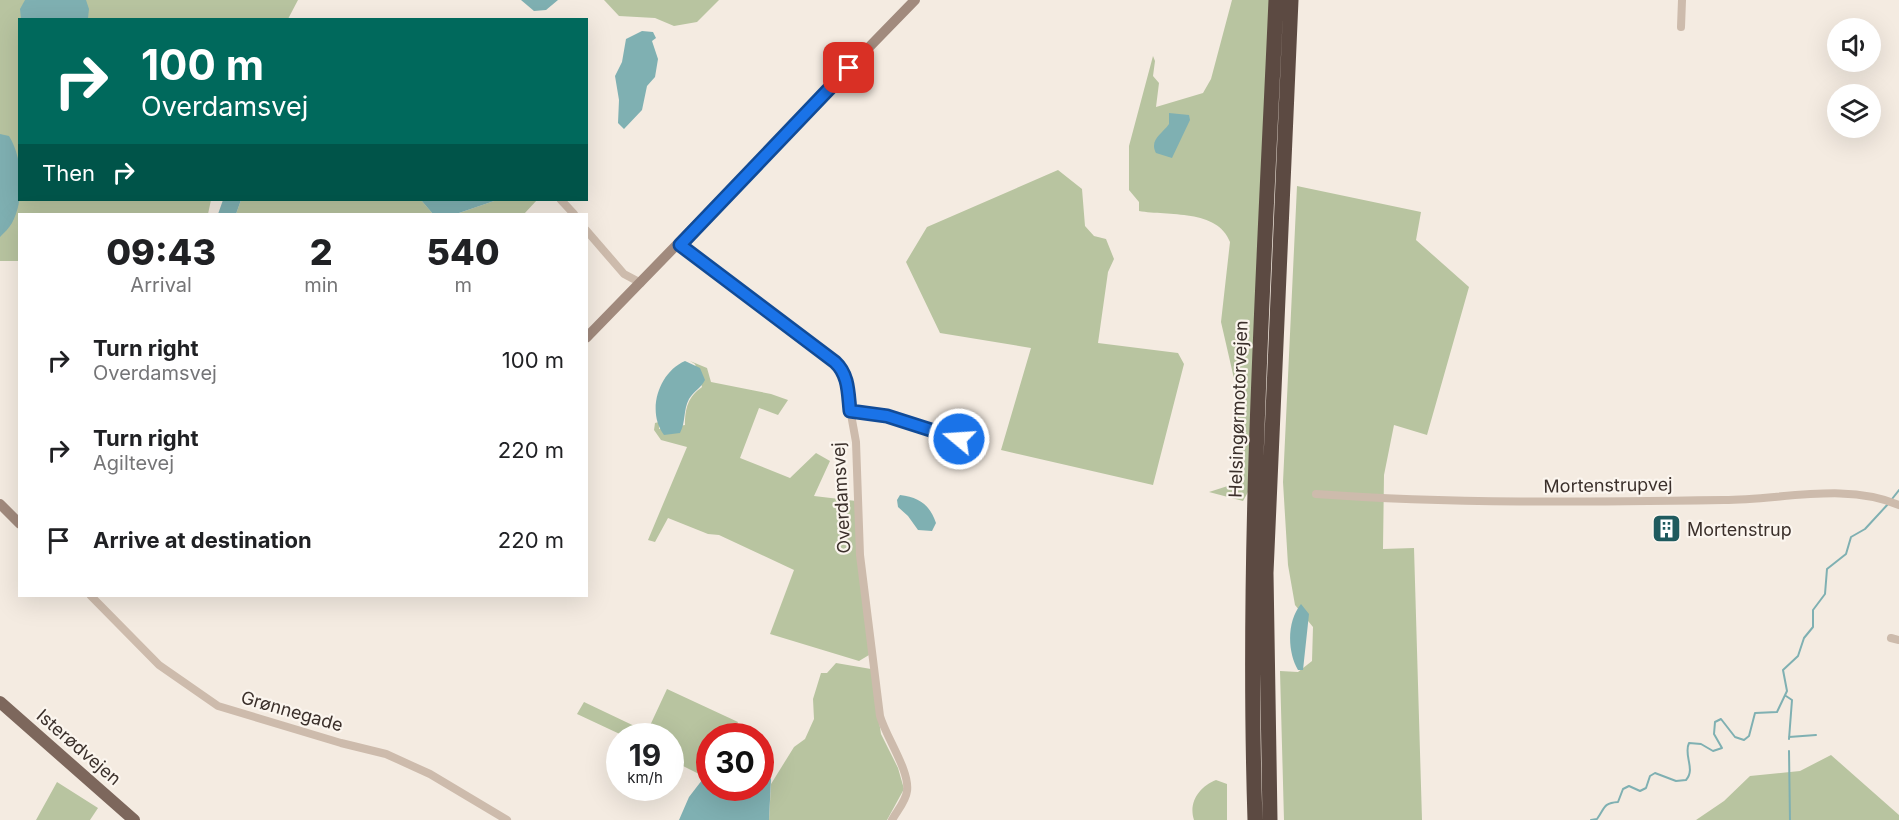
<!DOCTYPE html>
<meta charset="utf-8">
<style>
:root{--surface:#fff;--page:#f2f2f2;--text:#202124;--muted:#757577}
body{margin:0;font-family:Inter,sans-serif;background:var(--page);color:var(--text);height:100vh;display:flex;flex-direction:column;font-size:22px;white-space:nowrap}
*{box-sizing:border-box;margin:0}
p{font-size:20px;color:var(--muted)}
.icon{flex:none;width:33px;height:33px;fill:none;stroke:currentColor;stroke-width:2;stroke-linecap:round;stroke-linejoin:round}
.map{position:relative;flex:1;overflow:hidden}
.side{position:absolute;left:18px;top:213px;width:570px;height:384px;display:flex;flex-direction:column;background:var(--surface);border-radius:0px;box-shadow:0 6px 24px #0002}
.side>*{flex:none}
.banner{position:absolute;left:18px;top:18px;width:570px;height:183px;border-radius:0px;box-shadow:0 6px 24px #0002;background:#00695c;color:#fff;overflow:hidden}
.controls{position:absolute;left:1827px;top:18px;display:grid;gap:12px}
.controls a{display:grid;place-items:center;width:54px;height:54px;border-radius:50%;background:var(--surface);box-shadow:0 6px 24px #0002;font-size:30px}
.speed{position:absolute;left:606px;top:723px;display:flex;gap:12px;font-size:30px;font-weight:700;text-align:center}
.speed>*{display:grid;place-content:center;width:78px;height:78px;border-radius:50%;background:var(--surface);box-shadow:0 6px 24px #0002;line-height:1}
.speed small{font-size:15px;font-weight:400}
.speed .limit{border:9px solid #d22;background:#fff;color:#111}
.pin{position:absolute;display:grid;place-items:center;width:51px;height:51px;color:#fff;margin:-26px;border-radius:12px;box-shadow:0 3px 9px #0006}
.me{position:absolute;width:66px;margin:-33px;rotate:288deg;stroke-linejoin:round;filter:drop-shadow(0 0 4px #0008)}
.turn{display:flex;align-items:center;gap:21px;height:126px;padding:0 24px;font-size:27px}
.turn .icon{width:78px;height:78px;stroke-width:2.5}
.turn b{display:block;font-size:42px;line-height:51px}
.then{display:flex;align-items:center;height:57px;padding:0 24px;background:#0003;gap:12px;font-size:22px}
.eta{display:flex;justify-content:space-evenly;align-items:center;height:102px;text-align:center}
.eta b{font-size:36px;font-weight:800;line-height:42px}
ul{padding:0;list-style:none}
li{display:flex;align-items:center;gap:18px;height:90px;padding:0 24px}
li div{flex:1}
li b{display:block;font-size:22px}
li em{font-style:normal}
.map>svg:first-child{display:block}
.green{fill:#b8c4a0}
.water{fill:#7fb0b2}
.lines{fill:none;stroke-linecap:round;stroke-linejoin:round}
.stream{stroke:#7fb0b2;stroke-width:2}
.street{stroke:#cdbbac;stroke-width:8}
.secondary{stroke:#a18a7d;stroke-width:10}
.primary{stroke:#7d675c;stroke-width:12}
.highway{stroke:#5c4a42;stroke-width:15}
.route-casing{stroke:#114b97;stroke-width:15}
.route{stroke:#1a73e8;stroke-width:10}
.labels{text-anchor:middle;dominant-baseline:central;stroke-width:4.5;stroke-linejoin:round;paint-order:stroke}
.street-label{font-size:18px;fill:#3b302b;stroke:#fbf5ee}
.poi-label{font-size:18px;fill:#3b302b;stroke:#fbf5ee;text-anchor:start}
</style>
<div class="map">
<svg width="1899" height="820" viewBox="0 0 1899 820">
<rect width="100%" height="100%" fill="#f4ebe1"/>
<path class="green" d="M 0,0 L 298,0 L 288,19 L 20,20 L 20,200 L 211,200 L 208,214 L 20,214 L 19,261 L 0,261 Z
M 604,0 L 719,0 L 697,22 L 674,26 L 655,18 L 619,16 Z
M 1232,0 L 1270,0 L 1248,492 L 1243,501 L 1209,492 L 1234,484 L 1238,396 L 1221,322 L 1230,242 C 1218,209 1168,216 1139,211 L 1139,202 L 1129,190 L 1129,146 L 1153,56 L 1155,61 L 1153,76 L 1159,83 L 1156,107 L 1203,93 L 1211,79 Z
M 1058,170 L 1082,189 L 1085,226 L 1094,236 L 1106,239 L 1114,259 L 1108,272 L 1098,343 L 1178,353 L 1184,364 L 1153,485 L 1001,450 L 1031,348 L 940,333 L 906,262 L 927,227 Z
M 1297,186 L 1421,212 L 1416,240 L 1469,287 L 1427,435 L 1394,425 L 1384,475 L 1383,549 L 1414,548 L 1422,820 L 1284,820 L 1280,671 L 1298,672 L 1312,661 L 1313,627 L 1295,605 L 1288,565 L 1283,482 Z
M 241,200 L 421,200 L 433,214 L 236,214 Z
M 497,200 L 537,200 L 524,214 L 456,214 Z
M 690,361 L 707,368 L 711,382 L 771,394 L 788,400 L 778,415 L 759,408 L 740,458 L 790,478 L 816,453 L 830,461 L 814,496 L 856,501 L 869,655 L 859,661 L 770,634 L 794,570 L 719,535 L 708,534 L 668,518 L 655,542 L 648,540 L 687,447 L 661,440 L 654,430 L 655,423 L 659,422 L 659,429 L 685,425 C 685,408 688,397 702,387 L 695,364 Z
M 836,663 L 871,669 L 881,734 L 898,768 L 904,789 L 887,820 L 769,820 L 771,784 L 794,747 L 805,739 L 814,719 L 813,699 L 821,673 L 827,673 Z
M 667,689 L 738,722 L 732,736 L 710,736 L 709,771 L 705,777 L 671,760 L 670,736 L 624,736 L 577,714 L 584,702 L 647,732 Z
M 1831,755 L 1899,815 L 1899,820 L 1696,820 L 1724,801 L 1750,776 L 1800,771 Z
M 1216,780 L 1227,784 L 1227,820 L 1194,820 C 1188,802 1200,786 1216,780 Z
M 57,782 L 98,808 L 90,820 L 36,820 Z"/>
<path class="water" d="M 25,0 L 86,0 L 89,9 L 88,18 L 21,19 L 20,9 Z
M 521,0 L 558,0 L 546,10 L 534,11 Z
M 642,31 L 653,32 L 656,38 L 652,41 L 658,59 L 655,77 L 647,86 L 642,110 L 624,129 L 618,123 L 619,100 L 615,76 L 622,62 L 626,39 Z
M 1169,113 L 1189,115 L 1190,120 L 1172,158 L 1156,153 C 1149,140 1162,134 1169,124 Z
M 0,134 L 9,136 C 23,158 25,199 12,223 C 9,228 4,233 0,237 Z
M 223,200 L 241,200 L 236,214 L 218,214 Z
M 421,200 L 497,200 L 456,214 L 433,214 Z
M 685,361 L 700,368 L 705,380 C 701,388 694,391 689,399 C 683,410 686,422 680,433 L 664,435 C 646,411 659,372 685,361 Z
M 900,495 C 919,497 930,505 936,523 L 932,531 L 918,530 L 908,516 L 898,507 L 897,500 Z
M 1301,604 L 1309,614 L 1303,670 L 1298,670 C 1287,651 1287,621 1301,604 Z
M 761,763 L 771,779 L 769,820 L 679,820 L 689,797 L 709,771 L 710,788 L 760,788 Z"/>
<g class="lines">
<path class="stream" d="M 1892,499 L 1899,490
M 1786,696 L 1792,700 L 1789,739
M 1789,737 L 1816,735
M 1789,751 L 1790,820
M 1591,820 L 1597,819 C 1605,808 1603,803 1618,802 L 1623,789 L 1629,786 L 1640,791 L 1646,788 L 1650,776 L 1655,773 L 1676,781 L 1686,780 C 1696,769 1683,755 1689,743 L 1701,744 L 1713,751 L 1722,748 L 1714,734 L 1715,722 L 1721,719 L 1735,737 L 1744,740 L 1749,736 L 1755,713 L 1777,712 L 1787,691 L 1783,670 L 1798,656 L 1804,638 L 1813,627 L 1813,610 L 1825,594 L 1827,569 L 1846,554 L 1851,537 L 1865,529 L 1889,503"/>
<path class="street" d="M 1681,27 L 1682,0
M 561,200 L 574,214
M 586,230 L 624,274 L 641,283
M 680,245 L 843,370 L 856,442 L 860,555 L 880,716 C 886,737 910,771 907,791 C 906,801 897,811 892,820
M 850,411 L 887,416 L 959,439
M 1316,494 C 1452,504 1588,502 1724,500 C 1781,500 1846,482 1899,505
M 91,596 L 159,665 L 218,706 L 341,743 L 386,754 L 430,774 L 507,820
M 1891,638 L 1899,640"/>
<path class="secondary" d="M 586,338 L 915,0
M 0,504 L 20,524"/>
<path class="primary" d="M 0,702 L 134,820"/>
<path class="highway" d="M 1255,820 C 1246,546 1264,273 1276,0
M 1270,820 L 1266,573 L 1291,0"/>
</g>
<g class="lines">
<defs>
<path id="route" d="M 849,68 L 680,245 L 835,362 C 849,375 848,393 850,411 L 887,416 L 959,439"/>
</defs>
<use href="#route" class="route-casing"/>
<use href="#route" class="route"/>
</g>
<defs>
<symbol id="building-square" viewBox="-11 -11 22 22"><rect x="-9" y="-9" width="18" height="18" rx="4" fill="#1f5a5e" stroke="#fbf5ee"/><path d="M-4-6H4V6H1V3H-1V6H-4ZM-2.5-4.3h1.7v1.8h-1.7ZM.8-4.3h1.7v1.8H.8ZM-2.5-1h1.7V.8h-1.7ZM.8-1h1.7V.8H.8Z" fill="#fff"/></symbol>
</defs>
<g fill-rule="evenodd">
<use href="#building-square" x="1650" y="512" width="33" height="33"/>
</g>
<g class="labels">
<g class="street-label">
<text transform="translate(1238 409) rotate(-88)">Helsingørmotorvejen</text>
<text transform="translate(1608 485) rotate(-1)">Mortenstrupvej</text>
<text transform="translate(841 498) rotate(-93)">Overdamsvej</text>
<text transform="translate(292 711) rotate(16)">Grønnegade</text>
<text transform="translate(79 747) rotate(41)">Isterødvejen</text>
</g>
<g class="poi-label">
<text x="1687" y="529">Mortenstrup</text>
</g>
</g>
</svg>
<div class="controls">
<a><svg class="icon" aria-label="sound" viewBox="0 0 24 24"><path d="M4 9h4l5-4v14l-5-4H4zM17 9q2 3 0 6"/></svg></a>
<a><svg class="icon" aria-label="layers" viewBox="0 0 24 24"><path d="M12 4l9 5-9 5-9-5zM3 14l9 5 9-5"/></svg></a>
</div>
<div class="speed"><div>19<small>km/h</small></div><div class="limit">30</div></div>
<div class="pin" style="left:849px;top:68px;background:#d93025"><svg class="icon" aria-label="arrive" viewBox="0 0 24 24"><path d="M6 21V4h12l-3 4 3 4H6"/></svg></div>
<svg class="me" style="left:959px;top:439px" viewBox="-20 -20 40 40"><circle r="17" fill="#1a73e8" stroke="#fff" stroke-width="3"/><path d="M0-11L8 9 0 5-8 9z" fill="#fff"/></svg>
<div class="banner">
<div class="turn"><svg class="icon" aria-label="right" viewBox="0 0 24 24"><path d="M7 20v-9h11M14 6l5 5-5 5"/></svg><div><b>100 m</b>Overdamsvej</div></div>
<div class="then">Then<svg class="icon" aria-label="right" viewBox="0 0 24 24"><path d="M7 20v-9h11M14 6l5 5-5 5"/></svg></div>
</div>
<section class="side">
<div class="eta">
<div><b>09:43</b><p>Arrival</p></div>
<div><b>2</b><p>min</p></div>
<div><b>540</b><p>m</p></div>
</div>
<ul>
<li><svg class="icon" aria-label="right" viewBox="0 0 24 24"><path d="M7 20v-9h11M14 6l5 5-5 5"/></svg><div><b>Turn right</b><p>Overdamsvej</p></div><em>100 m</em></li>
<li><svg class="icon" aria-label="right" viewBox="0 0 24 24"><path d="M7 20v-9h11M14 6l5 5-5 5"/></svg><div><b>Turn right</b><p>Agiltevej</p></div><em>220 m</em></li>
<li><svg class="icon" aria-label="arrive" viewBox="0 0 24 24"><path d="M6 21V4h12l-3 4 3 4H6"/></svg><div><b>Arrive at destination</b></div><em>220 m</em></li>
</ul>
</section>
</div>
